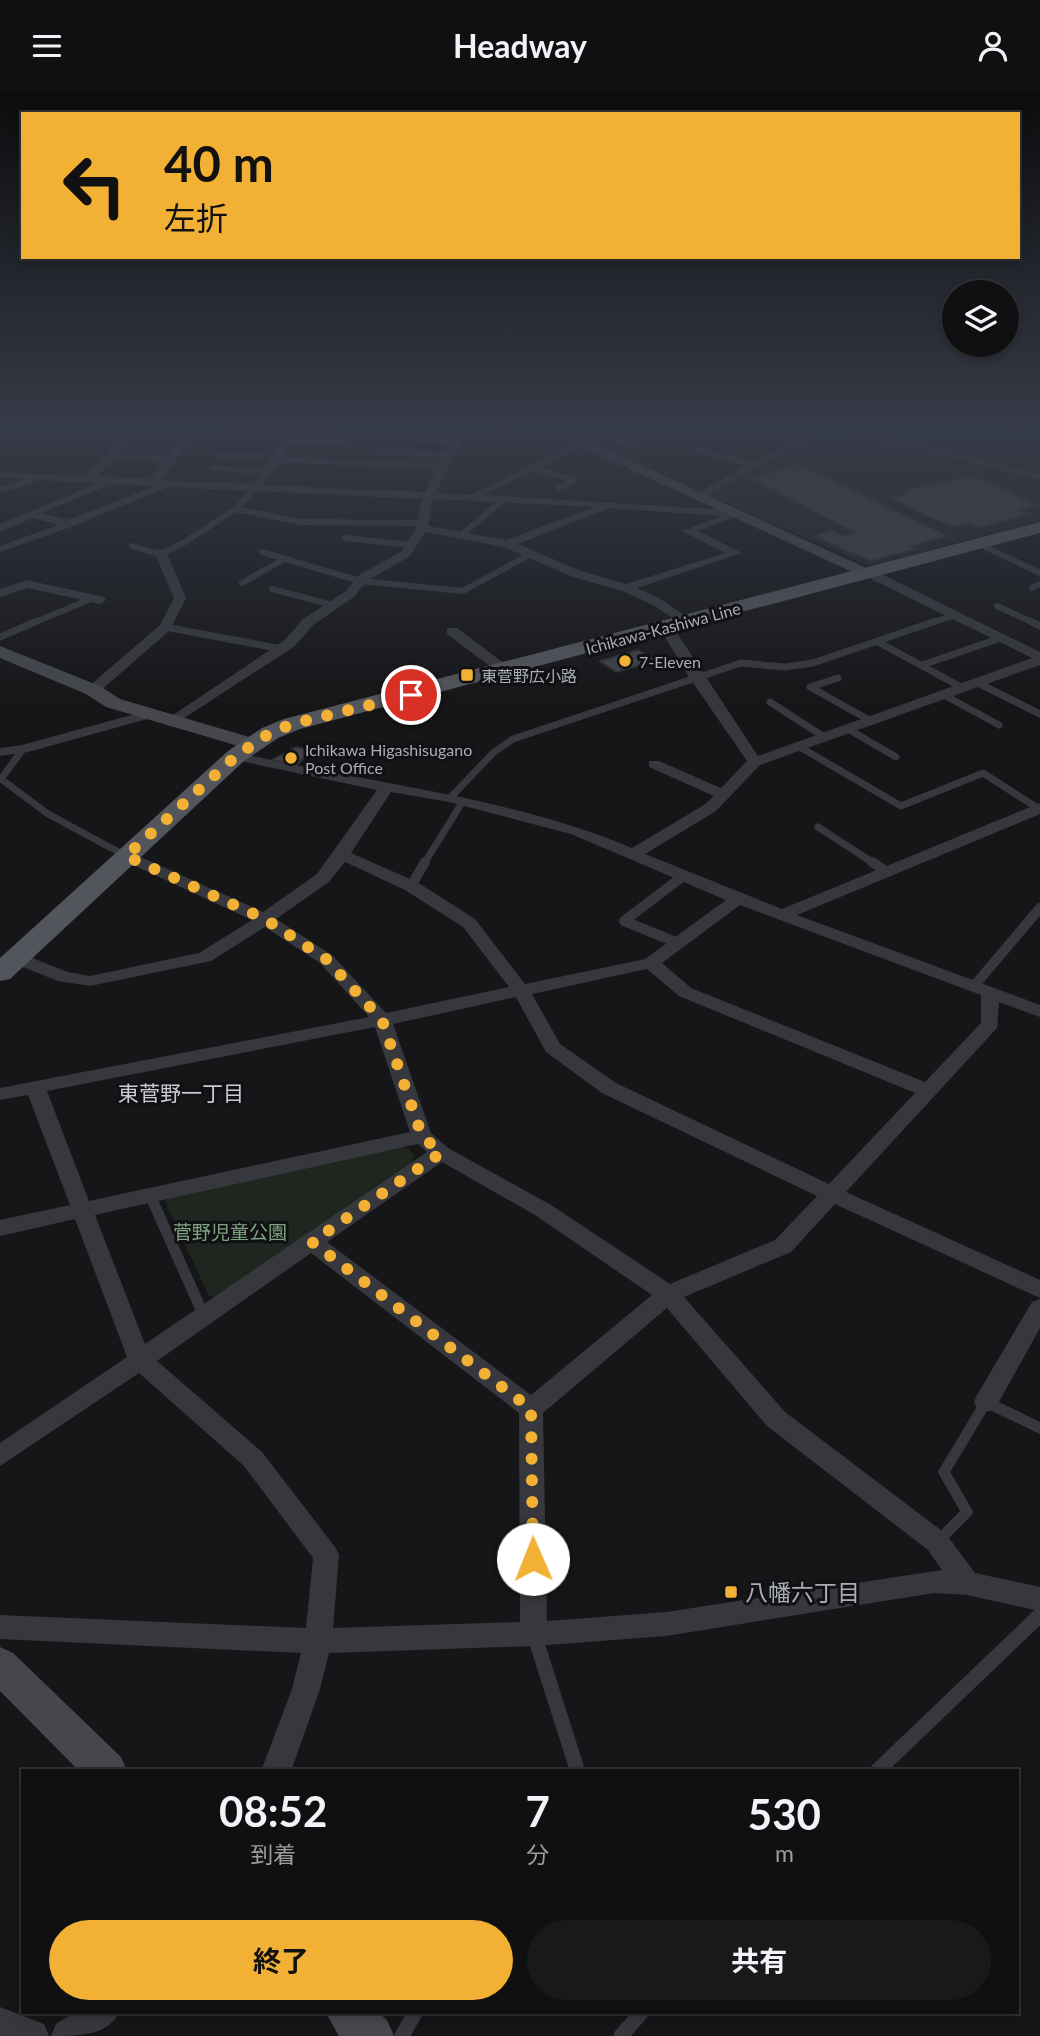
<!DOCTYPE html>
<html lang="ja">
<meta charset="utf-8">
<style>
:root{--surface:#101012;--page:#19191b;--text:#f1f3f6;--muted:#9c9d9f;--line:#303032;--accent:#f2b134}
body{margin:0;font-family:Lato,"Noto Sans JP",sans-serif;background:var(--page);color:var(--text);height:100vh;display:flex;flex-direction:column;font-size:26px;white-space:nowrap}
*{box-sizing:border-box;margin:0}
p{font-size:23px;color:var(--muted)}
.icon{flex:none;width:38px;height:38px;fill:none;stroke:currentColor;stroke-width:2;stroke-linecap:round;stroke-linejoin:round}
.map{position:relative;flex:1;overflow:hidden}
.sheet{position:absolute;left:21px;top:1678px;width:998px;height:245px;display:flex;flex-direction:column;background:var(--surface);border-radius:0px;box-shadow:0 4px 10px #0003,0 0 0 2px var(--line)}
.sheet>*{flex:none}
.hud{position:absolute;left:21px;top:21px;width:999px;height:147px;border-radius:0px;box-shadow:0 4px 10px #0003,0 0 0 2px var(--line);background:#f2b134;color:#111;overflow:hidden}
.buttons{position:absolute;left:942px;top:189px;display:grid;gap:14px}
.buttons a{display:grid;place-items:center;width:77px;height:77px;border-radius:50%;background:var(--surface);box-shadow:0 4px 10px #0003,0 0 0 2px var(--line);font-size:35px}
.pin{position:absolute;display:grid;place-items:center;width:60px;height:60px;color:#fff;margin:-30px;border:4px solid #fff;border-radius:50%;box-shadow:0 2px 7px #0007}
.me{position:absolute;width:77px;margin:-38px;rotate:359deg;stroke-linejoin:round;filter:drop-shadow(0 0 5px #0008)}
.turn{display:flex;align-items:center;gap:24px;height:147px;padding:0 28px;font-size:32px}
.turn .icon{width:91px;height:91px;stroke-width:2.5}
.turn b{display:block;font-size:49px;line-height:60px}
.eta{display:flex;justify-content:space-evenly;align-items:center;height:119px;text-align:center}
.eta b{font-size:42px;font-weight:700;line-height:49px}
.cta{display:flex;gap:14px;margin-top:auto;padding:14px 28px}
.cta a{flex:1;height:80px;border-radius:42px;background:var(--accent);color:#111;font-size:28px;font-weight:700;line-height:80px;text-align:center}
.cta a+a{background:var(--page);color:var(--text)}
header{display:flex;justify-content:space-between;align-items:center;height:91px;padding:0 28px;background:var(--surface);font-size:32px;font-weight:700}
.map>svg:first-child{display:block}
.built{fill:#222225}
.green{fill:#1e261f}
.building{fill:#404145;stroke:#303034;stroke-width:2}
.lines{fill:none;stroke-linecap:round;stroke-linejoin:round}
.lane-far4{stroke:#37383d;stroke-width:6}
.lane-far3{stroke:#37383d;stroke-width:7}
.lane-far2{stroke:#37383d;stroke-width:10}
.lane-far1{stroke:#37383d;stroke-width:11}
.lane{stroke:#37383d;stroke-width:15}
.street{fill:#37383d;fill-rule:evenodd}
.secondary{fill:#45474d;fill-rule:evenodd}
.primary{fill:#53555c;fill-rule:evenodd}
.route{stroke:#f2b134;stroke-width:12;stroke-dasharray:0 21.6}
.poi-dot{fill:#f2b134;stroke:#111113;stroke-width:2.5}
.labels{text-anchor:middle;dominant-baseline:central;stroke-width:6;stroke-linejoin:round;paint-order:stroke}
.far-street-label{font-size:16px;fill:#a8adb8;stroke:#111113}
.far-poi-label{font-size:16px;fill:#a8adb8;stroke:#111113;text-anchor:start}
.park-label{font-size:19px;fill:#7fa381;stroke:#111113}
.neighbourhood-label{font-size:21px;fill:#c9ccd4;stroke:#111113}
.near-poi-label{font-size:23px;fill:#a8adb8;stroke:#111113;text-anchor:start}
</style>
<header><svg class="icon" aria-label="menu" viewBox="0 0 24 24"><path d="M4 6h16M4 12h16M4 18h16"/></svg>Headway<svg class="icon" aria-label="person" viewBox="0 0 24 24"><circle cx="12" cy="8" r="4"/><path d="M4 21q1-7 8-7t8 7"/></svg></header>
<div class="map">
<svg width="1040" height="1945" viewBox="0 0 1040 1945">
<rect width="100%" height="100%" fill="#161618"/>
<path class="built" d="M 823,340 L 839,340 L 1040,388 L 1040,430 L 869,475 L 706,403 Z
M 858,340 L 1040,340 L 1040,384 Z"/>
<path class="green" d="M 399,1056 L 409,1058 L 415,1065 L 411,1072 L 216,1206 L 209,1205 L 165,1111 L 171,1104 Z"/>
<path class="building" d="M 798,373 L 948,445 L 910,455 L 916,458 L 870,470 L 814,445 L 832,439 L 843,445 L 856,442 L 752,388 Z
M 974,385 L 1037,414 L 1019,419 L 1030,423 L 979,437 L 968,432 L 951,436 L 889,407 L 907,402 L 903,400 Z
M 638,559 L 655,570 L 616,581 L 600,570 Z
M 296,656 L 311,659 L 297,674 L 272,669 Z"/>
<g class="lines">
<path class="lane-far4" d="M 295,340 L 342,342
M 233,341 L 294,342
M 602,345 L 634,354
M 394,347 L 456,350
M 289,349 L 352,352
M 697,359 L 755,374
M 377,360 L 449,364
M 218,364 L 277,366
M 275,368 L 444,376
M 212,377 L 267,380
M 533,377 L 575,389 L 558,397
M 236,418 L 256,396
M 461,444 L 504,408
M 345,447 L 411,454
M 977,452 L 1040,482
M 132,455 C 140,457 150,462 159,462 C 172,463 220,427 236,418 L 301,431 L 420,432
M 0,458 L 59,437
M 262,461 L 360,490 L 463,500 L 531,463
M 242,492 L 284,468
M 1032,497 L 1040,493
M 272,498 L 333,514
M 997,515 L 1034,532
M 33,532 L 93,507
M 931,532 L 955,524"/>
<path class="lane-far3" d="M 1030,530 L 1040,535
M 165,536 L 282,558
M 0,546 L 37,530
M 878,551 L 963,597
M 922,574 L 1001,547
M 838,587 L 810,596 L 871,630
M 978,592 L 1040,623
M 944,604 L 999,634
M 770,611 L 824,646
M 848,638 L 896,666
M 798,655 L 901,715 L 983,682 L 1039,718
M 23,658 L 1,688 L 48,723 L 126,765
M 450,707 L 493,662 L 513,648 L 741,572 L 785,576 L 813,572 L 936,530
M 818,736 L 875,773
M 424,773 L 463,710"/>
<path class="lane-far2" d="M 872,771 L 887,781
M 411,795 L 425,771
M 678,852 L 624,830 L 682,786
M 974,895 L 1040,817"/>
<path class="lane-far1" d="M 150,1104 L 204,1225
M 937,1451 L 967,1421 L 944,1381 L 986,1311 L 1040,1337"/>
<path class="lane" d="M 534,1543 L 576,1675 L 574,1680
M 877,1680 L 1040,1524
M 402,1945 L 415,1922
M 621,1945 L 641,1922"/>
<path class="street" d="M 127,340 L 190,346 L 191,348 L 161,389 L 253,393 L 290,340 L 300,340 L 263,394 L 425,401 L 456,340 L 466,340 L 436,402 L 470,404 L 603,340 L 617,340 L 484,404 L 741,420 L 747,423 L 745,425 L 735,426 L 698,440 L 742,462 L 637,497 L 661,508 L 690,528 L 690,534 L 685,535 L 653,514 L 622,500 L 573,486 L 504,456 L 425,441 L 410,465 L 367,490 L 354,506 L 313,534 L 295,555 L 172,635 L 167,634 L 167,628 L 285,549 L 303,528 L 346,500 L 359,484 L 402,460 L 416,437 L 422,408 L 169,396 L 63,439 L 55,439 L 53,437 L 57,433 L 32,427 L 0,441 L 0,433 L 98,392 L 34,389 L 33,392 L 0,403 L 0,396 L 23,388 L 0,387 L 0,381 L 86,385 ZM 131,348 L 178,351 L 167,366 L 118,362 ZM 113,368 L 162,372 L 150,388 L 97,385 ZM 111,393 L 155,395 L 68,429 L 42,422 ZM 433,408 L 595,416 L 506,449 L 428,435 ZM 610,417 L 722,425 L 682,440 L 725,462 L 626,493 L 581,480 L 518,453 Z
M 667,340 L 687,340 L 682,343 Z
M 809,340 L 822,340 L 702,407 L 692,405 Z
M 844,340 L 863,340 L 1040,383 L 1040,389 Z
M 161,459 L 167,463 L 186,507 L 170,539 L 98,602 L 88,602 L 88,596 L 160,534 L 174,507 L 155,463 Z
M 863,478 L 871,478 L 1040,561 L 1040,574 L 760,674 L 716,720 L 645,763 L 782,818 L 1040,712 L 1040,723 L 797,824 L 1040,914 L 1040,926 L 999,911 L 997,937 L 846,1101 L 1040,1189 L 1040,1207 L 835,1113 L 791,1161 L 684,1206 L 785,1321 L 946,1443 L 975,1482 L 1040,1496 L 1040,1520 L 967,1504 L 934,1502 L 666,1545 L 534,1555 L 329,1562 L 320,1598 L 291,1680 L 261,1680 L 292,1598 L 301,1562 L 0,1548 L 0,1524 L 306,1537 L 313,1467 L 244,1375 L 139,1282 L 0,1375 L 0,1352 L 127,1266 L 75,1128 L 0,1145 L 0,1129 L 70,1114 L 28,1004 L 0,1009 L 0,997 L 369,926 L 320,872 L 265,836 L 211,870 L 90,895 L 58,890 L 10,871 L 7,867 L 10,863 L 22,863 L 68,881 L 90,885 L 199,862 L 252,829 L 120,768 L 120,762 L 132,762 L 263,821 L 317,783 L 377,699 L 231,668 L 231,662 L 236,661 C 368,693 505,704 632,757 L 704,714 L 714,705 L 649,676 L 649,670 L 659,670 L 721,697 L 747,670 L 689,586 L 659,536 L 661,533 L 671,533 L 758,665 L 1032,567 L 863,484 ZM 391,701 L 449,711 L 571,743 L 726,809 L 645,868 L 525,893 L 475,828 L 417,791 L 351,762 ZM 345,771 L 405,799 L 463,836 L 509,896 L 386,922 L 332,864 L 276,828 L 329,791 ZM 740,814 L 981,904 L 981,932 L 925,991 L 691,897 L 662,872 ZM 647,878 L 679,905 L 915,1002 L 829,1093 L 616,992 L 560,953 L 532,903 ZM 516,906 L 546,961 L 602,1002 L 817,1105 L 775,1149 L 670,1193 L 551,1114 L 448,1057 L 431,1042 L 393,933 ZM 375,936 L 410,1041 L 89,1110 L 47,1000 ZM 418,1053 L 427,1061 L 145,1253 L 95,1124 ZM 442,1071 L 535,1124 L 652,1204 L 531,1304 L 327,1151 ZM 311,1162 L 519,1322 L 520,1531 L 333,1537 L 339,1464 L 335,1456 L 262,1361 L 157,1270 ZM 667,1217 L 767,1335 L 928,1459 L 942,1479 L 666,1521 L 547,1530 L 543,1322 Z
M 27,489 L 104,506 L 106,509 L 100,513 L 28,497 L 0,506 L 0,498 Z
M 447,537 L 457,537 L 509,576 L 509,582 L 499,582 L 447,543 Z
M 146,620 L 151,621 L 151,627 L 28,661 L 0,665 L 0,657 L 22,654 Z
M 1040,1208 L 1040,1237 L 995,1318 L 986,1321 L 977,1318 L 974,1311 L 977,1304 L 1032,1211 Z
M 0,1916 L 44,1933 L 49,1945 L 0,1945 Z
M 74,1922 L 119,1922 C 107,1945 78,1945 51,1945 L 56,1933 Z"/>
<path class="secondary" d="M 547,340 L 566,340 L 875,481 L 873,485 L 861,485 Z
M 0,555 L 100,595 L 120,608 L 259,649 L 262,653 L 252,659 L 106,616 L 86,603 L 0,567 Z
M 0,1556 L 13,1562 L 121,1666 L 127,1680 L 79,1680 L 0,1600 Z
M 326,1922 L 379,1922 L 387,1929 L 394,1945 L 339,1945 Z"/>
<path class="primary" d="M 1040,431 L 1040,442 L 300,638 L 278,647 L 244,670 L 10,888 L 0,890 L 0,867 L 228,660 L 262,637 L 284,628 Z"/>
</g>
<linearGradient id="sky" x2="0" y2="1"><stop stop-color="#0c0c0d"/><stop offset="0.55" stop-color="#363c48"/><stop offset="1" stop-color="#363c48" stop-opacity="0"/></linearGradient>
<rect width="1040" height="613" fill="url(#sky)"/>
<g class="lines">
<path class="route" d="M 411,604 L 292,633 L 270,642 L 236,665 L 126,765 L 265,828 L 326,868 L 382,929 L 422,1045 L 441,1062 L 312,1151 L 531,1318 L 533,1468"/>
</g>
<g class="poi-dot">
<circle cx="625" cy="570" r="7"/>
<rect x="460" y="577" width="14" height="14" rx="3.5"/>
<circle cx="291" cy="667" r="7"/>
<rect x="724" y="1494" width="14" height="14" rx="3.5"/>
</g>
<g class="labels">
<g class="far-street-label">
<text transform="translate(663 537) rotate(-15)">Ichikawa-Kashiwa Line</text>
</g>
<g class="far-poi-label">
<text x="639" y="570">7-Eleven</text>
<text x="481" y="584">東菅野広小路</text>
<text x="305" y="658">Ichikawa Higashisugano<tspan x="305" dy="18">Post Office</tspan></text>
</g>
<g class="park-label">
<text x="230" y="1140">菅野児童公園</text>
</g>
<g class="neighbourhood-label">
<text x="181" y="1001">東菅野一丁目</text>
</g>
<g class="near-poi-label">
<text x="745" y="1501">八幡六丁目</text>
</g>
</g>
</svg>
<div class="buttons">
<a><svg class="icon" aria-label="layers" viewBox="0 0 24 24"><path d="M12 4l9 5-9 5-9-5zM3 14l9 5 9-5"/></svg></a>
</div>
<div class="pin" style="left:411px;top:604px;background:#d93025"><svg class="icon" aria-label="arrive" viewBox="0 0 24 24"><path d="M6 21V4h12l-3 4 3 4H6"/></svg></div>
<svg class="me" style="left:533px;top:1468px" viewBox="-20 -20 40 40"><circle r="19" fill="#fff"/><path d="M0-13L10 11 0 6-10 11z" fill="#f2b134"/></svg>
<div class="hud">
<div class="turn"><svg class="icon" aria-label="left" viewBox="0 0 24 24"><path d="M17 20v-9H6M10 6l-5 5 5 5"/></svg><div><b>40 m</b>左折</div></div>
</div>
<section class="sheet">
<div class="eta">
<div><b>08:52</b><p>到着</p></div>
<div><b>7</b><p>分</p></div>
<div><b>530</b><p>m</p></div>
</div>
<div class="cta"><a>終了</a><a>共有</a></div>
</section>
</div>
